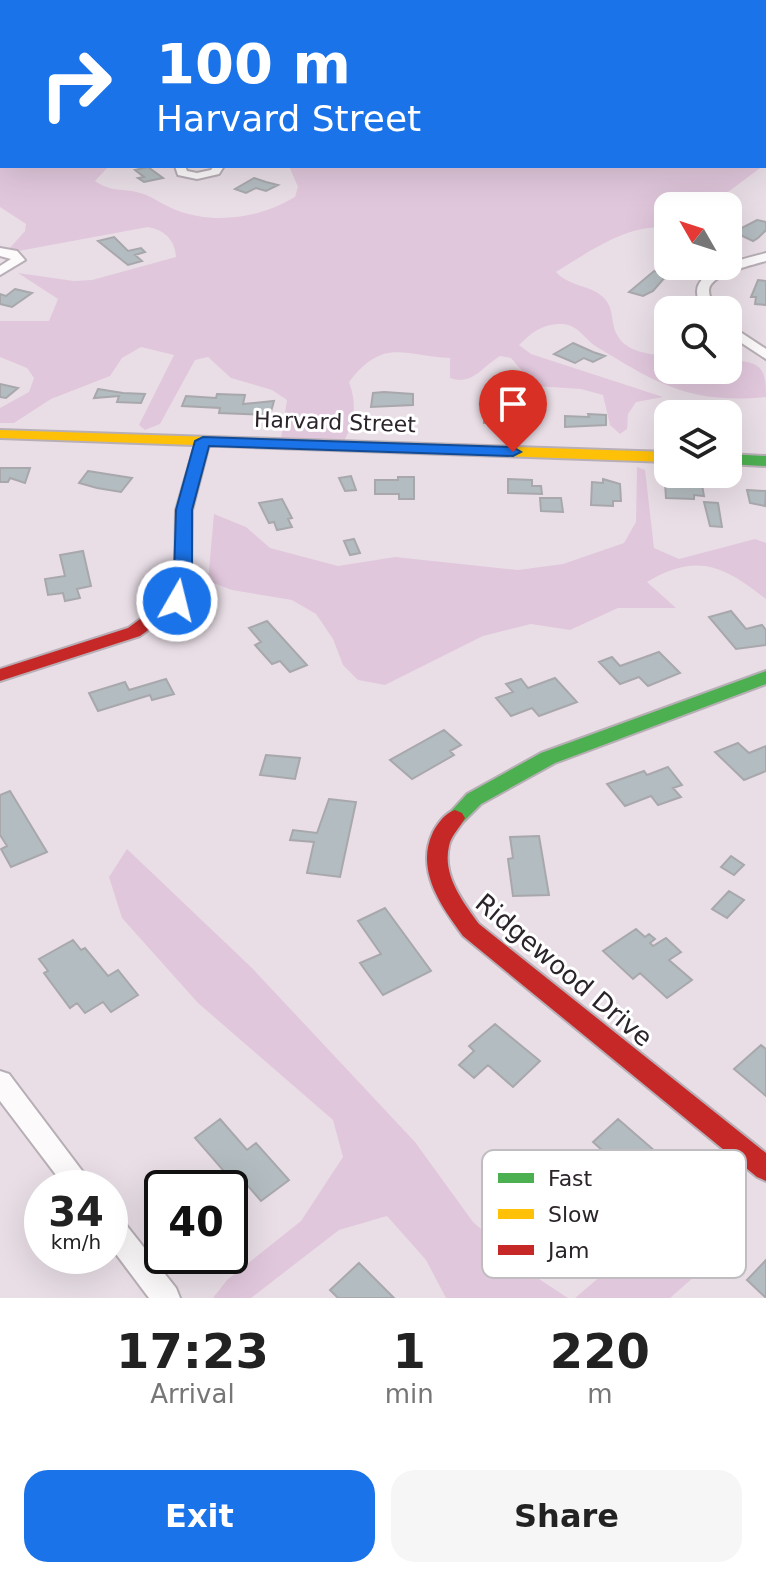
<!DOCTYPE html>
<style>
:root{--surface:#fff;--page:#f6f6f6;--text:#222;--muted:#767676;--accent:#1a73e8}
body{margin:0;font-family:"DejaVu Sans",sans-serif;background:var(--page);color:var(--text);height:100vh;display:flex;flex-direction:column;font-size:30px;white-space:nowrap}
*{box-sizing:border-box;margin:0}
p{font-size:26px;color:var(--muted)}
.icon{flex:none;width:44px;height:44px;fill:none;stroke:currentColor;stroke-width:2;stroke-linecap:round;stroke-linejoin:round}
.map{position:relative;height:1298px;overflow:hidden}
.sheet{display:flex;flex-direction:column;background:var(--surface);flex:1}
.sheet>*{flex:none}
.guide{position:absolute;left:0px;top:0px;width:766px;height:168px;box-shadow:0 8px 32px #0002;background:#1a73e8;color:#fff;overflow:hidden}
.needle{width:52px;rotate:309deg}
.controls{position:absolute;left:654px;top:192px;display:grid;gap:16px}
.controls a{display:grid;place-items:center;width:88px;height:88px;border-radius:16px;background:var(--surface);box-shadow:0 8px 32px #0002;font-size:40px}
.speed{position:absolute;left:24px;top:1170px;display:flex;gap:16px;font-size:40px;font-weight:700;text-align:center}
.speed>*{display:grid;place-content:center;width:104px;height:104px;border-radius:50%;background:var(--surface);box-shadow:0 8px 32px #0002;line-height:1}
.speed small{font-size:20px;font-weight:400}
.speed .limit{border:4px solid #111;border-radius:12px;background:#fff;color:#111}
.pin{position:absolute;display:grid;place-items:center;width:68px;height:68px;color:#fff;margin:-82px -34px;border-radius:50% 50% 50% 0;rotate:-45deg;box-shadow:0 0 8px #0007}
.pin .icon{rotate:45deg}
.me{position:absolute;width:88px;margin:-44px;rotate:8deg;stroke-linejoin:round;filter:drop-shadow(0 0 6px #0008)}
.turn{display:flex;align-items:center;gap:28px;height:168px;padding:0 24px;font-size:36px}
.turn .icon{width:104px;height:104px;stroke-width:2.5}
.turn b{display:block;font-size:56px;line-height:68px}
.eta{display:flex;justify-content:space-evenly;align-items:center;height:136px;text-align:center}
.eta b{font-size:48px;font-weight:800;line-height:56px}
.action{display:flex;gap:16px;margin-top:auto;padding:16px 24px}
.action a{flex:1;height:92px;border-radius:24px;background:var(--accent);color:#fff;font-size:32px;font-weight:800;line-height:92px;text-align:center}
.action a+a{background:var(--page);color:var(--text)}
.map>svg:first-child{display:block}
.green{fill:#e1c7dc}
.building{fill:#b3bcc0;stroke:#a8a8ac;stroke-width:2}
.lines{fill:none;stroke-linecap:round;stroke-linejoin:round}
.street-casing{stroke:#b8afb6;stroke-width:4}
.fast-casing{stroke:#b8afb6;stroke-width:4}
.slow-casing{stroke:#b8afb6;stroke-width:4}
.jam-casing{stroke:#b8afb6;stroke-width:4}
.street{fill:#fcfafb;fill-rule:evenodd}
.fast{fill:#4caf50;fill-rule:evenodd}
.slow{fill:#ffc107;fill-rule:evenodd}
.jam{fill:#c62828;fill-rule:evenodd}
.route{fill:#1a73e8;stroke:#114b97;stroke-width:2}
.labels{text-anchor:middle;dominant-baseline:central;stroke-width:6;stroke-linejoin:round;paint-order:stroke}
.street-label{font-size:22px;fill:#2b242a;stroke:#fff}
.near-street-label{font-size:26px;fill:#2b242a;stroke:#fff}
.key{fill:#fff;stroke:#bfbdbf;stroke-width:2}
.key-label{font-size:22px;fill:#2b242a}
</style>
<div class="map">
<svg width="766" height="1298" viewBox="0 0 766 1298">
<rect width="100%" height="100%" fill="#e9dee6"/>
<path class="green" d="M 0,0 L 766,0 L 766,164 L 764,2 L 2,2 L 0,25 Z
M 0,161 L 2,166 L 109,166 L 95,181 C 111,192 119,188 136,192 C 150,194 162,205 176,210 C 215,225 260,218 295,197 L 298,187 L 289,166 L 763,166 L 709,206 L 668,206 L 668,228 C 630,222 587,253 556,272 C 569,287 593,285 605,299 C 611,306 612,315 613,323 C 618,351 644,354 668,356 L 668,370 L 728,370 L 728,360 C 760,362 766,365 766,397 C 691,404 659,385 597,347 C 584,339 579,325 562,324 C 543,323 531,333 519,345 L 531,354 L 663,397 L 636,402 L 628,414 L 627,429 L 620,434 L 610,425 L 603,395 L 581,389 L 535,386 L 511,358 L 500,356 C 482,367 472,386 450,378 L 450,358 C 403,356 384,337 349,382 C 357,404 355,420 344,441 L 281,438 L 287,400 L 272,390 L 231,378 L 208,357 L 195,360 L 160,424 L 145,430 L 139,425 L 174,355 L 141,347 L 122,358 L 110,376 L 51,399 L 14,423 L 0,423 L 0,408 L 29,392 L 34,378 L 27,368 L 0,357 L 0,321 L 49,321 L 58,299 L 18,273 L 74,281 L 92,280 L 176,257 C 175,240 165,230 148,227 L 13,252 L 9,249 L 25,231 L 26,224 L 0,207 Z
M 637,467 L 645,470 L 654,548 L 679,559 L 755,539 L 766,543 L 766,599 C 724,566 697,552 647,582 L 676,608 L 618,608 L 570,630 L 531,624 L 483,636 L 385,685 L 358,680 L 343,665 L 333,639 L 316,614 L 292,600 L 232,590 L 208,581 L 214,514 L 246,527 L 270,548 L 338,566 L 395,557 L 518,570 L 563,564 L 624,543 L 636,522 Z
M 127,849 L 252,968 L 415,1142 L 473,1222 L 539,1279 L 568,1298 L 446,1298 L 426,1260 L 387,1216 L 339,1230 L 251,1298 L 213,1298 L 227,1280 L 301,1221 L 343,1157 L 333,1120 L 198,1003 L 122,918 L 109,877 Z
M 704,1188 L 736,1240 L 670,1298 L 575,1298 Z"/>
<path class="building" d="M 148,167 L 163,178 L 144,182 L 138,178 L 144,177 L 135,170 Z
M 254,178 L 266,182 L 278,185 L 266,191 L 256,188 L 246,193 L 235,189 Z
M 757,220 L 766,222 L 766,230 L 758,238 L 753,241 L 734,232 Z
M 114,237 L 128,251 L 141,248 L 145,252 L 135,255 L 142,261 L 128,265 L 98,241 Z
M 654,271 L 667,275 L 653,291 L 643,296 L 629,292 Z
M 758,280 L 766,281 L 766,305 L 755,304 L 756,297 L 751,297 Z
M 15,289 L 32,293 L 12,307 L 0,304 L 0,294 L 6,296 Z
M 656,324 L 668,324 L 668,343 L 659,340 Z
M 573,343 L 593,352 L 605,356 L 593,362 L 584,358 L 575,363 L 554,354 Z
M 0,384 L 18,388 L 6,398 L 0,397 Z
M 98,389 L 123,393 L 145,394 L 141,403 L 117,402 L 119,396 L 94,398 Z
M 384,392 L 413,394 L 413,405 L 371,407 L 373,393 Z
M 217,394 L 245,395 L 243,404 L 274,401 L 270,415 L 219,413 L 220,408 L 182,406 L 186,396 L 216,398 Z
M 484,412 L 514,412 L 514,421 L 484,423 Z
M 588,414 L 606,415 L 606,425 L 565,427 L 565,416 L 589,417 Z
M 0,468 L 30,468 L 25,483 L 10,478 L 8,482 L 0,482 Z
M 88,471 L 132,478 L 121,492 L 97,488 L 79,483 Z
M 351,476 L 356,490 L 345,491 L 339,478 Z
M 398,477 L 414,477 L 414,499 L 399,499 L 399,494 L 375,494 L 375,480 L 398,480 Z
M 508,479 L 532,480 L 532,486 L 541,486 L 542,494 L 508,493 Z
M 603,479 L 620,484 L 621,501 L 613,501 L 613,506 L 591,505 L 592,482 L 603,483 Z
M 665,483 L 702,485 L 704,496 L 694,495 L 694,499 L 666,498 Z
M 747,490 L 766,491 L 765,506 L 750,503 Z
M 540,498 L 561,498 L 563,512 L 541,511 Z
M 282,499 L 292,518 L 288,519 L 292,527 L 277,530 L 274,522 L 269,523 L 259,503 Z
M 704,502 L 718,503 L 722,527 L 710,526 Z
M 354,539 L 360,553 L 350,555 L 344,541 Z
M 83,551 L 91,586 L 77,589 L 80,598 L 65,601 L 63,593 L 48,595 L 45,579 L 65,576 L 60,555 Z
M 731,611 L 746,629 L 762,625 L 766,630 L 766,645 L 736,649 L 709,617 Z
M 267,621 L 307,665 L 290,672 L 280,661 L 272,664 L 255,645 L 261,642 L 249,628 Z
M 659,652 L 680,673 L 648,686 L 639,677 L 620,684 L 599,662 L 612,657 L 620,666 Z
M 555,678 L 577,702 L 539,716 L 532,708 L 511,716 L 496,698 L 513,692 L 506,684 L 521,679 L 528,688 Z
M 166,679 L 174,694 L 152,700 L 150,695 L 98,711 L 89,693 L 125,682 L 129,690 Z
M 444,730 L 461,745 L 450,751 L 454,755 L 412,779 L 390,760 Z
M 738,743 L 749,753 L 766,746 L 766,771 L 744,780 L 715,752 Z
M 266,755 L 300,758 L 295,779 L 260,775 Z
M 668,767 L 682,785 L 673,788 L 681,797 L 658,805 L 651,796 L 625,806 L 607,784 L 644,771 L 647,775 Z
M 10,791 L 47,852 L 11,867 L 1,849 L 7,846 L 0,835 L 0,795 Z
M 329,799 L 356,802 L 340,877 L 307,873 L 314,842 L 290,840 L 293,830 L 317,833 Z
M 539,836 L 549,895 L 513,896 L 508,859 L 513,858 L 510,837 Z
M 731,856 L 744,865 L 734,875 L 721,867 Z
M 729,891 L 744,900 L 727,918 L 712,909 Z
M 385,908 L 431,971 L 383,995 L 360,963 L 381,954 L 358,921 Z
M 636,929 L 645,937 L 649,934 L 655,939 L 650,943 L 653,946 L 666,938 L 681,952 L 669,960 L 692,980 L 667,998 L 640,973 L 633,979 L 603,951 Z
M 73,940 L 81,950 L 85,948 L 108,976 L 118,970 L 138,995 L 111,1012 L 103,1002 L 85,1013 L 77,1003 L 70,1008 L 44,973 L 48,971 L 39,959 Z
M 495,1024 L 540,1061 L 513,1087 L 488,1065 L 474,1078 L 459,1065 L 474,1051 L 469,1046 Z
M 761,1045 L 766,1049 L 766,1096 L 734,1069 Z
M 220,1119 L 247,1150 L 256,1143 L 289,1180 L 261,1201 L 242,1179 L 235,1184 L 195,1138 Z
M 618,1119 L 656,1152 L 619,1188 L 601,1171 L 613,1160 L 593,1142 Z
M 766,1260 L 766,1298 L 747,1280 Z
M 359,1263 L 394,1298 L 338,1298 L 330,1290 Z"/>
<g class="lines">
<defs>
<path id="street" d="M 0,59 L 2,59 L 2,65 L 0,65 Z
M 0,133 L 2,133 L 2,139 L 0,139 Z
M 175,166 L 185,166 L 187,171 L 197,173 L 211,170 L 214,166 L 224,166 L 219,174 L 197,179 L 178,175 Z
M 0,248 L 17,251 L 25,260 L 0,275 L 0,266 L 11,259 L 0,256 Z
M 766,253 L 766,261 C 753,265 710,274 709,290 C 709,296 712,304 714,310 L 700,310 C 699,304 697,297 697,291 C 698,268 748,258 766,253 Z
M 728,324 L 766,349 L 766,359 L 728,334 Z
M 0,1071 L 9,1074 L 95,1188 L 66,1188 L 0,1101 Z
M 110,1212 L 119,1216 L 176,1288 L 180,1298 L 149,1298 L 110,1246 Z"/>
<path id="fast" d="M 728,454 L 766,456 L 766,466 L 728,464 Z
M 766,671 L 766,684 L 555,763 L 481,804 L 462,823 L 448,823 L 445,818 L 467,794 L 541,753 Z"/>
<path id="slow" d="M 0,430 L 668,452 L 668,462 L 0,438 Z"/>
<path id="jam" d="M 203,437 L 210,441 L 192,510 L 191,577 L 183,605 L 140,636 L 0,681 L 0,669 L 128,628 L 169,598 L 175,577 L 176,510 L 196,441 Z
M 455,810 L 462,813 L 465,818 C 460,828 451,835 449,846 C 442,875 463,902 479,924 L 766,1153 L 766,1181 L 757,1177 L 463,936 C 441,906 415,870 433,832 C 438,823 445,813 455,810 Z"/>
</defs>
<use href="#street" class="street-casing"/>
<use href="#fast" class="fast-casing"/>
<use href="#slow" class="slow-casing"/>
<use href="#jam" class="jam-casing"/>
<use href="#street" class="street"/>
<use href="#fast" class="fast"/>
<use href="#slow" class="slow"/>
<use href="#jam" class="jam"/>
</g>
<path class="route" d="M 203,437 L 513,447 L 521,452 L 513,456 L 209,446 L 192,510 L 192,577 L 186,601 L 177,606 L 168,601 L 174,577 L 176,510 L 195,441 Z"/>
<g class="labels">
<g class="street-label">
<text transform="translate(335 422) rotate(2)">Harvard Street</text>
</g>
<g class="near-street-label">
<text transform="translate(564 970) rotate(40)">Ridgewood Drive</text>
</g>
</g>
<rect x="482" y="1150" width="264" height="128" rx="12" class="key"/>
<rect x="498" y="1173" width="36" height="10" fill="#4caf50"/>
<rect x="498" y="1209" width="36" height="10" fill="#ffc107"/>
<rect x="498" y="1245" width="36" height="10" fill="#c62828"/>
<g class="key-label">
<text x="548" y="1186">Fast</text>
<text x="548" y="1222">Slow</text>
<text x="548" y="1258">Jam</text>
</g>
</svg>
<div class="controls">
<a><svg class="needle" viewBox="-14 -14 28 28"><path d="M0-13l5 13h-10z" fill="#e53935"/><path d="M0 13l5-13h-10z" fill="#767676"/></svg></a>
<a><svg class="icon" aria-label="search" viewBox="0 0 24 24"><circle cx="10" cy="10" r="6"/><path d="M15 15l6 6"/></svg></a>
<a><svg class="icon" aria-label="layers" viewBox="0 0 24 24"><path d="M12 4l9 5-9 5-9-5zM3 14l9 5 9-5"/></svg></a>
</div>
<div class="speed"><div>34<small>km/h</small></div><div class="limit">40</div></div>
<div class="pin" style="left:513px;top:452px;background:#d93025"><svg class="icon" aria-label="arrive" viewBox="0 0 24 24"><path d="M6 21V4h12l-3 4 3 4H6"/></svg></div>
<svg class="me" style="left:177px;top:601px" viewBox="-20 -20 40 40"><circle r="17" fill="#1a73e8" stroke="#fff" stroke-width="3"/><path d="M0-11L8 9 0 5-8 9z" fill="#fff"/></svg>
<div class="guide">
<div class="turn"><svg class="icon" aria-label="right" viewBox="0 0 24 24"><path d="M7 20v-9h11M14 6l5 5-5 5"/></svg><div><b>100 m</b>Harvard Street</div></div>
</div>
</div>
<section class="sheet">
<div class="eta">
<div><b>17:23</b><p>Arrival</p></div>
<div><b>1</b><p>min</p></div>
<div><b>220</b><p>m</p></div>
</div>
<div class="action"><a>Exit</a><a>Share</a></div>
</section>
